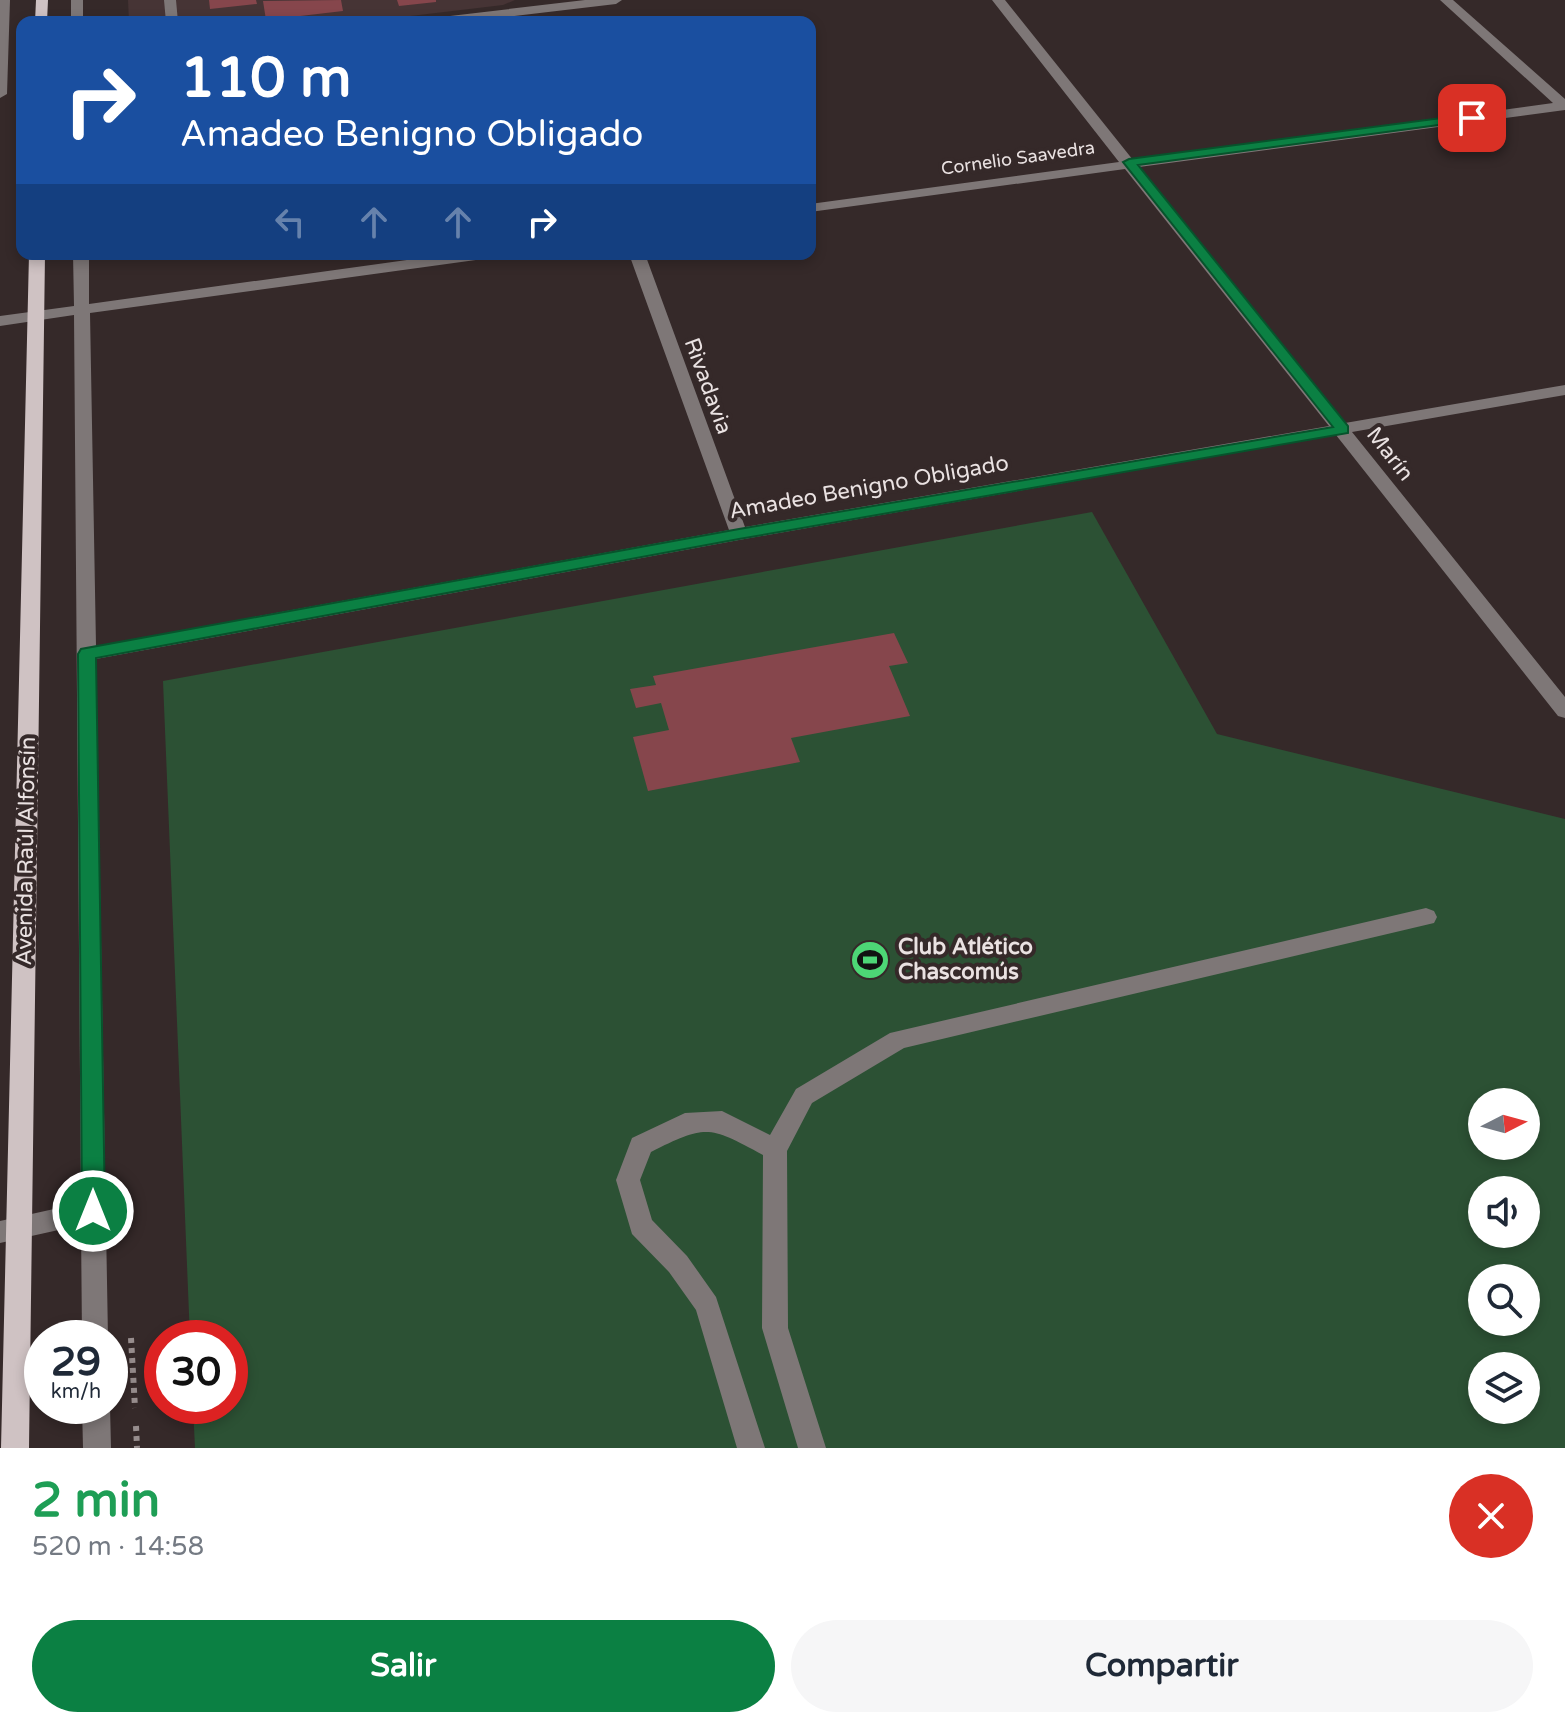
<!DOCTYPE html>
<html lang="es">
<meta charset="utf-8">
<style>
:root{--surface:#fff;--page:#f6f6f7;--text:#1f2937;--muted:#747a83;--accent:#0b8043}
body{margin:0;font-family:"Varela Round",sans-serif;background:var(--page);color:var(--text);height:100vh;display:flex;flex-direction:column;font-size:30px;white-space:nowrap}
*{box-sizing:border-box;margin:0}
p{font-size:26px;color:var(--muted)}
.icon{flex:none;width:44px;height:44px;fill:none;stroke:currentColor;stroke-width:2;stroke-linecap:round;stroke-linejoin:round}
.map{position:relative;height:1448px;overflow:hidden}
.side{display:flex;flex-direction:column;background:var(--surface);flex:1}
.side>*{flex:none}
.hud{position:absolute;left:16px;top:16px;width:800px;height:244px;border-radius:16px;box-shadow:0 4px 12px #0003;background:#1a4fa0;color:#fff;overflow:hidden}
.needle{width:52px;rotate:84deg}
.fabs{position:absolute;left:1468px;top:1088px;display:grid;gap:16px}
.fabs a{display:grid;place-items:center;width:72px;height:72px;border-radius:50%;background:var(--surface);box-shadow:0 4px 12px #0003;font-size:40px}
.speed{position:absolute;left:24px;top:1320px;display:flex;gap:16px;font-size:40px;font-weight:700;text-align:center}
.speed>*{display:grid;place-content:center;width:104px;height:104px;border-radius:50%;background:var(--surface);box-shadow:0 4px 12px #0003;line-height:1}
.speed small{font-size:20px;font-weight:400}
.speed .limit{border:12px solid #d22;background:#fff;color:#111}
.pin{position:absolute;display:grid;place-items:center;width:68px;height:68px;color:#fff;margin:-34px;border-radius:16px;box-shadow:0 4px 12px #0006}
.me{position:absolute;width:88px;margin:-44px;rotate:0deg;stroke-linejoin:round;filter:drop-shadow(0 0 6px #0008)}
.turn{display:flex;align-items:center;gap:28px;height:168px;padding:0 32px;font-size:36px}
.turn .icon{width:104px;height:104px;stroke-width:2.5}
.turn b{display:block;font-size:56px;line-height:68px}
.lanes{display:flex;align-items:center;height:76px;padding:0 32px;background:#0003;justify-content:center;gap:40px;direction:ltr}
.lanes .off{opacity:.35}
.round{display:grid;place-items:center;flex:none;width:84px;height:84px;border-radius:42px;background:var(--page)}
.head{display:flex;align-items:center;justify-content:space-between;height:136px;padding:0 32px}
h1{font-size:48px;font-weight:700;line-height:60px;color:#1e9e55}
.cta{display:flex;gap:16px;margin-top:auto;padding:16px 32px}
.cta a{flex:1;height:92px;border-radius:48px;background:var(--accent);color:#fff;font-size:32px;font-weight:700;line-height:92px;text-align:center}
.cta a+a{background:var(--page);color:var(--text)}
.map>svg:first-child{display:block}
.built{fill:#463435}
.green{fill:#2c5134;fill-rule:evenodd}
.building{fill:#86464c}
.lines{fill:none;stroke-linecap:round;stroke-linejoin:round}
.path{stroke:#978d8d;stroke-width:6;stroke-dasharray:5 5;stroke-linecap:butt}
.minor{fill:#7e7777;fill-rule:evenodd}
.major{fill:#cfc2c3;fill-rule:evenodd}
.route{fill:#0b8043;stroke:#07532c;stroke-width:2}
.labels{text-anchor:middle;dominant-baseline:central;stroke-width:8;stroke-linejoin:round;paint-order:stroke}
.far-street-label{font-size:18px;fill:#eae2e2;stroke:#352929}
.street-label{font-size:22px;fill:#eae2e2;stroke:#352929}
.poi-label{font-size:22px;font-weight:bold;fill:#eae2e2;stroke:#352929;text-anchor:start}
</style>
<div class="map">
<svg width="1565" height="1448" viewBox="0 0 1565 1448">
<rect width="100%" height="100%" fill="#352929"/>
<path class="built" d="M 128,0 L 515,0 L 503,5 L 360,22 L 129,22 Z"/>
<path class="green" d="M 1092,512 L 1217,734 L 1565,819 L 1565,1448 L 195,1448 L 193,1406 L 230,1406 L 230,1338 L 190,1338 L 163,681 ZM 1482,1102 L 1526,1102 L 1526,1146 L 1482,1146 ZM 1482,1190 L 1526,1190 L 1526,1234 L 1482,1234 ZM 1482,1278 L 1526,1278 L 1526,1322 L 1482,1322 ZM 1482,1366 L 1526,1366 L 1526,1410 L 1482,1410 Z"/>
<path class="building" d="M 209,0 L 256,0 L 257,4 L 210,9 Z
M 341,0 L 343,11 L 266,20 L 263,1 Z
M 397,0 L 436,0 L 436,2 L 399,6 Z
M 894,633 L 908,663 L 889,666 L 910,716 L 791,738 L 800,762 L 648,791 L 633,737 L 669,730 L 661,703 L 636,708 L 630,689 L 656,685 L 653,676 Z"/>
<g class="lines">
<path class="path" d="M 131,1338 L 135,1408
M 136,1426 L 137,1448"/>
<path class="minor" d="M 0,0 L 10,0 L 7,94 L 0,98 Z
M 71,0 L 83,0 L 83,22 L 71,22 Z
M 164,0 L 176,0 L 178,22 L 166,22 Z
M 585,0 L 622,0 L 616,4 L 465,22 L 427,22 L 433,18 Z
M 992,0 L 1005,0 L 1133,160 L 1553,103 L 1440,0 L 1453,0 L 1565,99 L 1565,110 L 1139,167 L 1345,423 L 1565,385 L 1565,395 L 1352,432 L 1565,697 L 1565,718 L 1558,716 L 1336,435 L 739,540 L 96,659 L 108,1338 L 82,1338 L 81,1225 L 0,1243 L 0,1221 L 81,1203 L 74,315 L 0,326 L 0,316 L 74,306 L 73,254 L 89,254 L 89,304 L 450,254 L 491,254 L 483,259 L 90,313 L 96,646 L 729,530 L 629,254 L 645,254 L 745,527 L 1329,426 L 1125,169 L 810,212 L 810,204 L 1119,162 Z
M 1426,908 L 1434,911 L 1437,917 L 1434,923 L 904,1048 L 812,1103 L 787,1151 L 788,1328 L 826,1448 L 798,1448 L 762,1328 L 763,1155 C 709,1126 707,1124 651,1152 L 640,1180 L 652,1220 L 687,1256 L 716,1297 L 765,1448 L 737,1448 L 696,1310 L 669,1272 L 632,1234 L 616,1180 L 632,1138 L 685,1113 L 722,1111 L 770,1135 L 796,1089 L 890,1033 Z
M 82,1406 L 110,1406 L 111,1448 L 83,1448 Z"/>
<path class="major" d="M 36,0 L 48,0 L 47,22 L 35,22 Z
M 29,254 L 45,254 L 29,1448 L 1,1448 Z"/>
</g>
<path class="route" d="M 1472,114 L 1478,118 L 1476,120 L 1138,165 L 1348,426 L 1348,433 L 739,539 L 96,658 L 105,1211 L 101,1218 L 93,1221 L 85,1218 L 82,1211 L 78,654 L 81,649 L 739,529 L 1333,427 L 1123,162 L 1129,159 Z"/>
<defs>
<symbol id="stadium-disc" viewBox="-11 -11 22 22"><circle r="9.5" fill="#4dd676" stroke="#352929"/><path d="M0-5a6.5 5 0 1 0 0 10a6.5 5 0 1 0 0-10ZM-3.5-1.8h7v3.6h-7Z" fill="#111"/></symbol>
</defs>
<g fill-rule="evenodd">
<use href="#stadium-disc" x="848" y="938" width="44" height="44"/>
</g>
<g class="labels">
<g class="far-street-label">
<text transform="translate(1018 158) rotate(-8)">Cornelio Saavedra</text>
</g>
<g class="street-label">
<text transform="translate(708 386) rotate(70)">Rivadavia</text>
<text transform="translate(1390 454) rotate(52)">Marín</text>
<text transform="translate(869 487) rotate(-10)">Amadeo Benigno Obligado</text>
<text transform="translate(26 851) rotate(-89)">Avenida Raúl Alfonsín</text>
</g>
<g class="poi-label">
<text x="898" y="947">Club Atlético<tspan x="898" dy="25">Chascomús</tspan></text>
</g>
</g>
</svg>
<div class="fabs">
<a><svg class="needle" viewBox="-14 -14 28 28"><path d="M0-13l5 13h-10z" fill="#e53935"/><path d="M0 13l5-13h-10z" fill="#747a83"/></svg></a>
<a><svg class="icon" aria-label="sound" viewBox="0 0 24 24"><path d="M4 9h4l5-4v14l-5-4H4zM17 9q2 3 0 6"/></svg></a>
<a><svg class="icon" aria-label="search" viewBox="0 0 24 24"><circle cx="10" cy="10" r="6"/><path d="M15 15l6 6"/></svg></a>
<a><svg class="icon" aria-label="layers" viewBox="0 0 24 24"><path d="M12 4l9 5-9 5-9-5zM3 14l9 5 9-5"/></svg></a>
</div>
<div class="speed"><div>29<small>km/h</small></div><div class="limit">30</div></div>
<div class="pin" style="left:1472px;top:118px;background:#d93025"><svg class="icon" aria-label="arrive" viewBox="0 0 24 24"><path d="M6 21V4h12l-3 4 3 4H6"/></svg></div>
<svg class="me" style="left:93px;top:1211px" viewBox="-20 -20 40 40"><circle r="17" fill="#0b8043" stroke="#fff" stroke-width="3"/><path d="M0-11L8 9 0 5-8 9z" fill="#fff"/></svg>
<div class="hud">
<div class="turn"><svg class="icon" aria-label="right" viewBox="0 0 24 24"><path d="M7 20v-9h11M14 6l5 5-5 5"/></svg><div><b>110 m</b>Amadeo Benigno Obligado</div></div>
<div class="lanes"><svg class="icon off" aria-label="left" viewBox="0 0 24 24"><path d="M17 20v-9H6M10 6l-5 5 5 5"/></svg><svg class="icon off" aria-label="ahead" viewBox="0 0 24 24"><path d="M12 20V5M6 11l6-6 6 6"/></svg><svg class="icon off" aria-label="ahead" viewBox="0 0 24 24"><path d="M12 20V5M6 11l6-6 6 6"/></svg><svg class="icon" aria-label="right" viewBox="0 0 24 24"><path d="M7 20v-9h11M14 6l5 5-5 5"/></svg></div>
</div>
</div>
<section class="side">
<div class="head"><div><h1>2 min</h1><p>520 m · 14:58</p></div><a class="round" style="background:#d93025;color:#fff"><svg class="icon" aria-label="close" viewBox="0 0 24 24"><path d="M6 6l12 12M18 6L6 18"/></svg></a></div>
<div class="cta"><a>Salir</a><a>Compartir</a></div>
</section>
